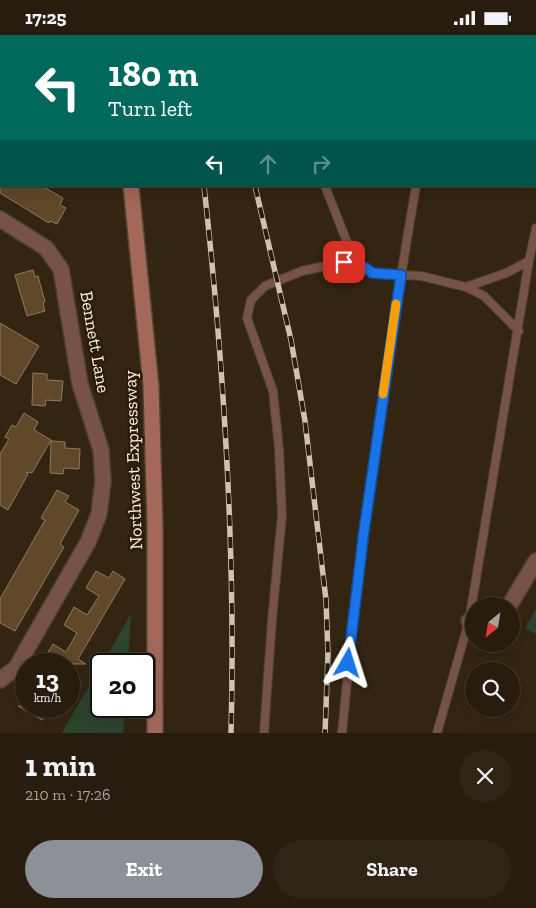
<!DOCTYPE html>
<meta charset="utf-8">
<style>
:root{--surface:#271c0e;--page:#2f2517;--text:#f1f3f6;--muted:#a4a19e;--line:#433a2e;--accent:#8c9099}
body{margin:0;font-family:"Zilla Slab",serif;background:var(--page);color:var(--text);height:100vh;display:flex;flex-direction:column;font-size:19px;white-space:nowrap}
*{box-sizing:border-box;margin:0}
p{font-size:16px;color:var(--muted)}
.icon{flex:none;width:28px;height:28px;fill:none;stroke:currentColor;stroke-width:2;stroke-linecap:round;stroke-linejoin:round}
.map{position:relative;height:698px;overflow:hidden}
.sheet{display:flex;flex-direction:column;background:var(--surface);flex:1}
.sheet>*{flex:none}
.guide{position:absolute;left:0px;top:0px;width:536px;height:152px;box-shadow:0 5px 20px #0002,0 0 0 1px var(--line);background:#00695c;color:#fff;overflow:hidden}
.needle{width:32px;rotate:210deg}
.controls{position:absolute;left:465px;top:562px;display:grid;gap:10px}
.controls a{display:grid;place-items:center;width:55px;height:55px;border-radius:50%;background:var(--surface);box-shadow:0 5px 20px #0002,0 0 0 1px var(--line);font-size:25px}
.speed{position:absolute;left:15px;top:618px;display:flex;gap:10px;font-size:25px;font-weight:700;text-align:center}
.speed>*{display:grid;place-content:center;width:65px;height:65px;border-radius:50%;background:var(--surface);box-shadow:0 5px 20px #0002,0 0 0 1px var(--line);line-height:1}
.speed small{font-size:12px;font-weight:400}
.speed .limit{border:2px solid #111;border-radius:8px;background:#fff;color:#111}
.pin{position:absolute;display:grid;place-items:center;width:42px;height:42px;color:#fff;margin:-21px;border-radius:10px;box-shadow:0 2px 8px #0006}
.me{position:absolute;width:55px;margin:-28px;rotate:6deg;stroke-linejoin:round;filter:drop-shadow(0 0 4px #0008)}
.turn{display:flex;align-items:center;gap:18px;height:105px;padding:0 25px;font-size:22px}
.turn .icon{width:65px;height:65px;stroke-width:2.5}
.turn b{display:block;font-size:35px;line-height:42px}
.lanes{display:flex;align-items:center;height:48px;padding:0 25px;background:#0003;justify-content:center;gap:25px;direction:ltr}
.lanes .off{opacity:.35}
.round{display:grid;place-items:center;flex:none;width:52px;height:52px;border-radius:26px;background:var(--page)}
.head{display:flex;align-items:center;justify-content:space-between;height:85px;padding:0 25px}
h1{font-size:30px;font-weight:700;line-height:38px}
.button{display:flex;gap:10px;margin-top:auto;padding:10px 25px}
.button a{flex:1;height:58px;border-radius:30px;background:var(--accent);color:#fff;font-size:20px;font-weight:700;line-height:58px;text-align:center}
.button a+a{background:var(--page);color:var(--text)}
.status{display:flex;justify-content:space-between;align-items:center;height:35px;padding:0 25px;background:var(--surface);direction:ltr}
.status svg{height:14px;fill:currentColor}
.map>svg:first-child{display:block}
.green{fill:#2b452f}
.building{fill:#604828;stroke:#8c7b65}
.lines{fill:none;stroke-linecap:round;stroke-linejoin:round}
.service-casing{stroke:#50412f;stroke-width:10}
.minor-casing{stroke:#50412f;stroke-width:18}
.tertiary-casing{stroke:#50412f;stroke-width:18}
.secondary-casing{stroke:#50412f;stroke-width:18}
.service{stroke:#775249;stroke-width:8}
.minor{stroke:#775249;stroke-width:15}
.tertiary{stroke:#775249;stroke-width:15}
.secondary{stroke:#a3685a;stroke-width:15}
.rail-casing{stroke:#cdc2b4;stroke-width:5.5}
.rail{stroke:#2a1c09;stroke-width:4;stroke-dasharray:11;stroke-linecap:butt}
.route-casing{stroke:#114b97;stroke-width:12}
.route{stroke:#1a73e8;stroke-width:9}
.slow{stroke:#f59e0b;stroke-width:9}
.labels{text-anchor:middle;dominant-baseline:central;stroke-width:5;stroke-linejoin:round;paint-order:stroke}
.street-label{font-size:18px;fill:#faf0e4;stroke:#2a1c09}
</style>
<div class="status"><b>17:25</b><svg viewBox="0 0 49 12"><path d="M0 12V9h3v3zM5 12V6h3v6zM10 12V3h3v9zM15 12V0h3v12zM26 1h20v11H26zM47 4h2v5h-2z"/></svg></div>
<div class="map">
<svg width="536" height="698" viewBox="0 0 536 698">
<rect width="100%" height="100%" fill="#342512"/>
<path class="green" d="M 536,574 L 536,599 L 525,593 Z
M 131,579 L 128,629 L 102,629 Z
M 101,630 L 101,671 L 125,671 L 123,698 L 62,698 Z"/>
<path class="building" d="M 0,151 L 42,151 L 63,163 L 60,170 L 66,173 L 57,189 L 50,186 L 49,188 L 0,158 Z
M 33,235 L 35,242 L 38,241 L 45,267 L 43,268 L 45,276 L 27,281 L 15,240 Z
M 0,288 L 39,311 L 16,349 L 0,340 Z
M 33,338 L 47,339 L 47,345 L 63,346 L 61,366 L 46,365 L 45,371 L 32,370 Z
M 24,378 L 38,387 L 34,395 L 51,405 L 32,438 L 26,437 L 28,439 L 8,475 L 0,470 L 0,419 L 9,404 L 5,402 L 12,390 L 16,392 Z
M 51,406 L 65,407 L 65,413 L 80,414 L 79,434 L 64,433 L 63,439 L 50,438 Z
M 57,455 L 69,461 L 65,467 L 79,475 L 60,509 L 64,512 L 15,596 L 0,588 L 0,564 L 45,485 L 41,483 Z
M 96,536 L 109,543 L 113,536 L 125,544 L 78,624 L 86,629 L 41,629 L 53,609 L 66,617 L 77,598 L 64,590 L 74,572 L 87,580 L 99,561 L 86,553 Z
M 18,671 L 51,671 L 42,685 Z"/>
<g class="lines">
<defs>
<path id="service" d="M 258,0 L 258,1
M 442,1 L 442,0
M 325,151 L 356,230
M 466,252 L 484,261 L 519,296
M 264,698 L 272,585 L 282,480 L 279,414 L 273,356 L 247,283 L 251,265 L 265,251 L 302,236 L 344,227 L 366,233 L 372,238 L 421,241 L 466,252 L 506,238 L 529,226 L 536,193
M 342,698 C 359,515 385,332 416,151
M 437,698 L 469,586 L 529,226"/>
<path id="minor" d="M 0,184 L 46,213 L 61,234 L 80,349 L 101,415 L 103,446 L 99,479 L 88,507 L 16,633 L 0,645
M 509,571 L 536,526
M 469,586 L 474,585"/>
<path id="tertiary" d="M 89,1 L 90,0
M 0,46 L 1,46"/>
<path id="secondary" d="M 109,0 L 109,1
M 131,151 L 151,351 L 155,491 L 155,698"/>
</defs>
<use href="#service" class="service-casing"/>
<use href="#minor" class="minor-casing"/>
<use href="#tertiary" class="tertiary-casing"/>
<use href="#secondary" class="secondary-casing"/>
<use href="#service" class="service"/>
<use href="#minor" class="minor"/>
<use href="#tertiary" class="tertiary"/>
<use href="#secondary" class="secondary"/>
<defs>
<path id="rail" d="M 183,0 L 183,1
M 220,0 L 221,1
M 204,151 C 224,332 236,516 231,698
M 255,151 L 291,305 L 305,386 L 326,565 L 328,620 L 325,698"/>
</defs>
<use href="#rail" class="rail-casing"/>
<use href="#rail" class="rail"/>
</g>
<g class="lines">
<defs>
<path id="route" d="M 344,227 L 366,233 L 372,238 L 401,240 L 364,496 L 348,628"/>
</defs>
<use href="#route" class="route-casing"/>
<use href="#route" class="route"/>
<path class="slow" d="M 383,359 L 396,269"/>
</g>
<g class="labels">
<g class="street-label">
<text transform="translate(95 307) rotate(80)">Bennett Lane</text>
<text transform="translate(133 425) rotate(-92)">Northwest Expressway</text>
</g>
</g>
</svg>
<div class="controls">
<a><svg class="needle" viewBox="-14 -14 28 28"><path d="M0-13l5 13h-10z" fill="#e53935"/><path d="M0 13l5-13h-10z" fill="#a4a19e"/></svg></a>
<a><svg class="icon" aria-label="search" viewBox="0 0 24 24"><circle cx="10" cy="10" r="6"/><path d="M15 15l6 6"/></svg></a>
</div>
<div class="speed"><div>13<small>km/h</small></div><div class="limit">20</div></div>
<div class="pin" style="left:344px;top:227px;background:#d93025"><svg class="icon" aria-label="arrive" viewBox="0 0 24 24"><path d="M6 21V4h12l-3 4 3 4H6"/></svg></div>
<svg class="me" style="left:348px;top:628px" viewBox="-20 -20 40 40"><path d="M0-17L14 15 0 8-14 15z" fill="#1a73e8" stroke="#fff" stroke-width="4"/></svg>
<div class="guide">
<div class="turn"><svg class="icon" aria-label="left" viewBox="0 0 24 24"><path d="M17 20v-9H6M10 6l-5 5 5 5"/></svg><div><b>180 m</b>Turn left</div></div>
<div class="lanes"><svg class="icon" aria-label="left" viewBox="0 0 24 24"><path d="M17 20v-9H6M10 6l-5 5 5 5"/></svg><svg class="icon off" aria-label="ahead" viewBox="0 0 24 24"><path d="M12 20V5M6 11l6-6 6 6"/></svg><svg class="icon off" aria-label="right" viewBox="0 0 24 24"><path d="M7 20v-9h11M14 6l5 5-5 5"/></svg></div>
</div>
</div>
<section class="sheet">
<div class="head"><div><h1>1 min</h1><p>210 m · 17:26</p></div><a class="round"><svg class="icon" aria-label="close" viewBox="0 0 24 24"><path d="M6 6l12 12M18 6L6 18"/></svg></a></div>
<div class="button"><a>Exit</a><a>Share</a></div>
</section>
